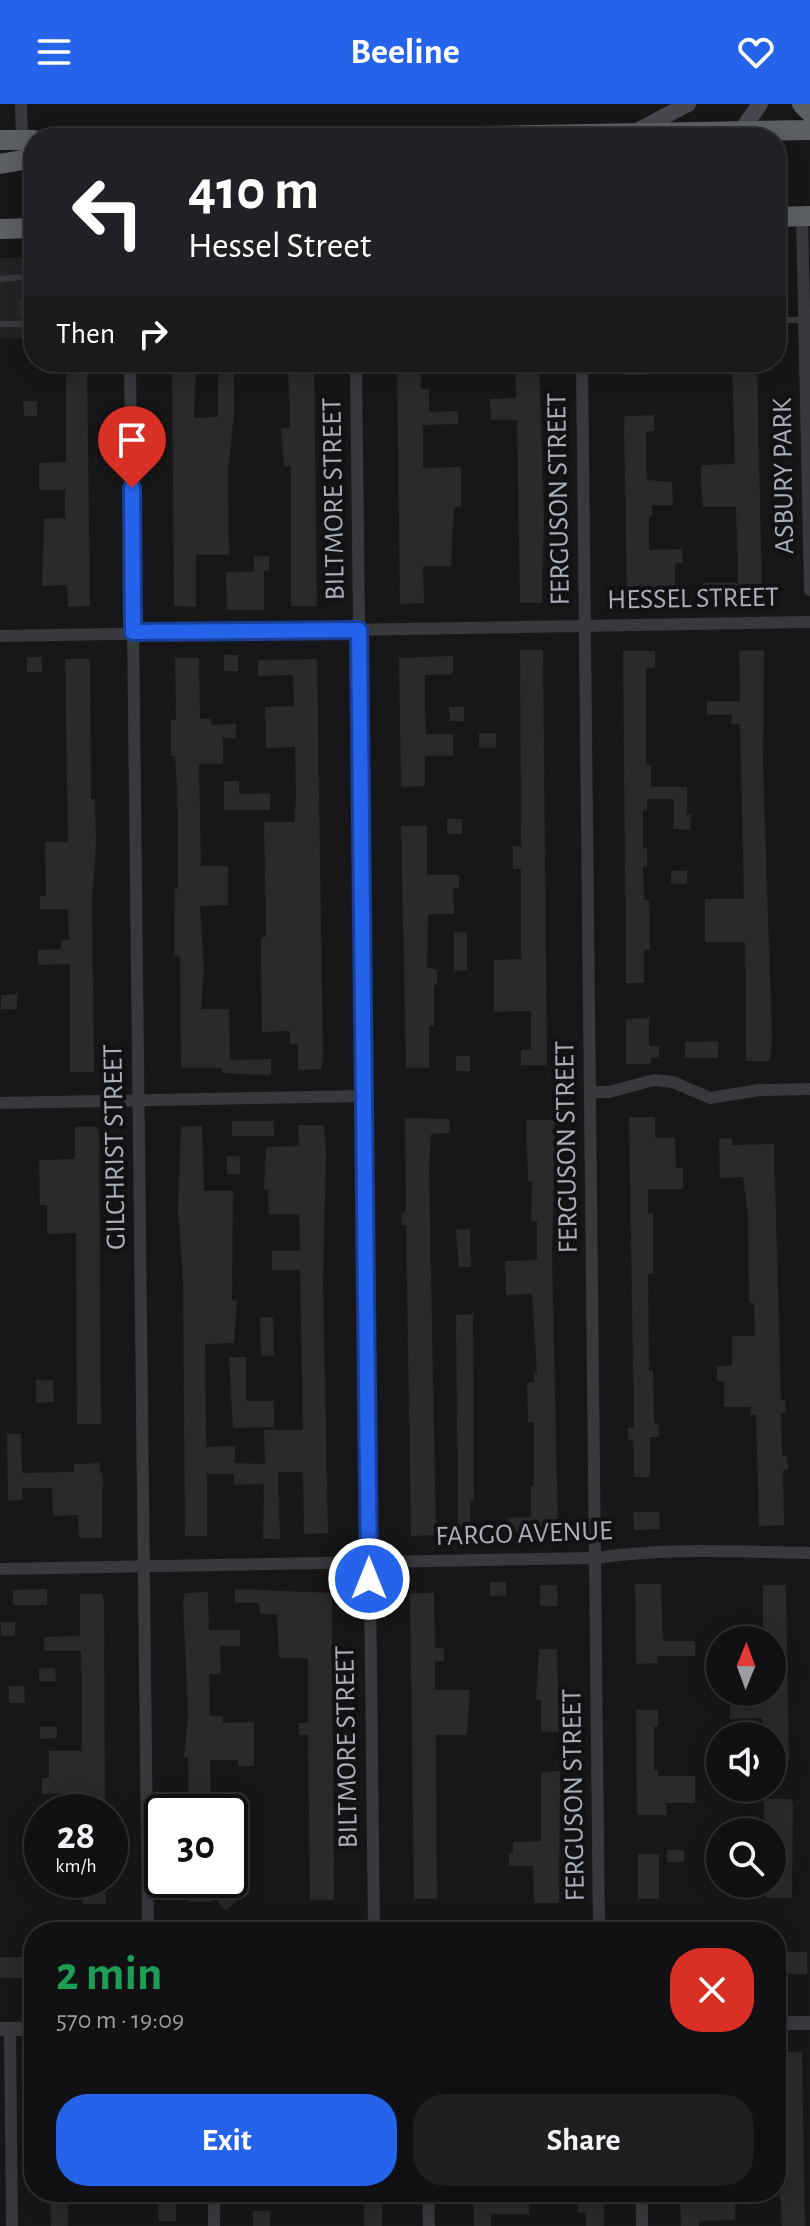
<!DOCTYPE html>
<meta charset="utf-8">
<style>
:root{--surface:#111113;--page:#1e1f21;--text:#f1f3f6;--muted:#9c9da0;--line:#303133;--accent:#2563eb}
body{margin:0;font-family:"Alegreya Sans",sans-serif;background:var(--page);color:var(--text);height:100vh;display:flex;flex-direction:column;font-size:30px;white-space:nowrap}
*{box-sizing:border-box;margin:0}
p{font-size:26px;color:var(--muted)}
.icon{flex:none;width:44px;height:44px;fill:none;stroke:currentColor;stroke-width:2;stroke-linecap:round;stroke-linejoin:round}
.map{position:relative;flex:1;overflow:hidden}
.drawer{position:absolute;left:24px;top:1818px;width:762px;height:280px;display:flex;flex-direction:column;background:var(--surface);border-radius:32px;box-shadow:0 4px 20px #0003,0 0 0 2px var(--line)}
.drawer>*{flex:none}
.top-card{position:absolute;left:24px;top:24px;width:762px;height:244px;border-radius:32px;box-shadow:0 4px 20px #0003,0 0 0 2px var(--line);background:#202124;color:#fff;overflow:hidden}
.needle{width:52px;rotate:1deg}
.buttons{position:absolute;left:706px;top:1522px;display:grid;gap:16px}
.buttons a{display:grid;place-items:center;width:80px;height:80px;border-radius:50%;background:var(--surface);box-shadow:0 4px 20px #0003,0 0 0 2px var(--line);font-size:40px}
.speed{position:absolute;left:24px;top:1690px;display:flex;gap:16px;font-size:40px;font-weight:700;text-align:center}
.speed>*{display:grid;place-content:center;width:104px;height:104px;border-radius:50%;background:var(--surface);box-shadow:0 4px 20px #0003,0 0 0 2px var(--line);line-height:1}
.speed small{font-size:20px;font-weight:400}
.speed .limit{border:4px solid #111;border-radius:12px;background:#fff;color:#111}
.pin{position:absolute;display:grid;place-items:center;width:68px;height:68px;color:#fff;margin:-82px -34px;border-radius:50% 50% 50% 0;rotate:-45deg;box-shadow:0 0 8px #0007}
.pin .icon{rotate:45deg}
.me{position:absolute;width:88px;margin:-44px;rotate:0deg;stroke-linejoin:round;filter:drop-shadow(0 0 6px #0008)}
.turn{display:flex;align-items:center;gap:28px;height:168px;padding:0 32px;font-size:36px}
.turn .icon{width:104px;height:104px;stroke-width:2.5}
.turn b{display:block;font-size:56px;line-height:68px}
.then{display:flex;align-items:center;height:76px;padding:0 32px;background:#0003;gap:16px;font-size:30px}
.round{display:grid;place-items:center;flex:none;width:84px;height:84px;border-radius:32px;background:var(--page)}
.summary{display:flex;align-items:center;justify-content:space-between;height:136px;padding:0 32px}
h1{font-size:48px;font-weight:700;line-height:60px;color:#1e9e55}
.cta{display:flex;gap:16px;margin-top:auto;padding:16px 32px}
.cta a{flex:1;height:92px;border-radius:32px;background:var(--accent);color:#fff;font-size:32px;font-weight:700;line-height:92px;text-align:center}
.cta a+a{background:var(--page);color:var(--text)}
header{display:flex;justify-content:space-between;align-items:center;height:104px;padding:0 32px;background:var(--accent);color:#fff;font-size:36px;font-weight:700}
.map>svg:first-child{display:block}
.built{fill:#232326}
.building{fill:#2a2a2d}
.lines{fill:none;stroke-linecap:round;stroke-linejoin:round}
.service{stroke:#38393d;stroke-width:6}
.minor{stroke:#38393d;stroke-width:12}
.tertiary{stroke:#38393d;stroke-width:14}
.secondary{stroke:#46484d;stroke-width:16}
.trunk{stroke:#5c6065;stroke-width:20}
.route-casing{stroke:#184099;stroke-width:20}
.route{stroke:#2563eb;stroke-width:14}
.labels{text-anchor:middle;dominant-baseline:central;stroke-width:8;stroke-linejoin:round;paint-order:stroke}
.street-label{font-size:28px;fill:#aaafb8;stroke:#121214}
</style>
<header><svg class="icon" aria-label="menu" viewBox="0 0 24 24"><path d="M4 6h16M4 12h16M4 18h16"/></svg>Beeline<svg class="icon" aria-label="heart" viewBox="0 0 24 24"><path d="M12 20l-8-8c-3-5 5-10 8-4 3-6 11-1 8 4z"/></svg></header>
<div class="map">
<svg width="810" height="2122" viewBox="0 0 810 2122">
<rect width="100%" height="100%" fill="#171719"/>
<path class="built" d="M 34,153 L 34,234 L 0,235 L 0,154 Z"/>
<path class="building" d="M 18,196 L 34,196 L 34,212 L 19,212 Z
M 172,258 L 196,258 L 194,314 L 218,313 L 218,269 L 234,269 L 234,310 L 228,367 L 229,451 L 196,451 L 196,503 L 174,502 Z
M 397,258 L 421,258 L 421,285 L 429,285 L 429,308 L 458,307 L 458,320 L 423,321 L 423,364 L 461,363 L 461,403 L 454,403 L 451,462 L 423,462 L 424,499 L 400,500 Z
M 515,258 L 539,258 L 544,415 L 542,499 L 520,499 L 517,316 L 491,316 L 490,295 L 516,294 Z
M 623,258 L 646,258 L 647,271 L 623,271 Z
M 732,258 L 757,258 L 762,490 L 703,493 L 703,479 L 738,479 L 736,403 L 703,403 L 701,379 L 701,361 L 735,360 Z
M 87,259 L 90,502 L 68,503 L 67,481 L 42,482 L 44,415 L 65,414 L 65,386 L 39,386 L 39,359 L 66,358 L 66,260 Z
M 314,260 L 317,502 L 291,502 L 291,362 L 284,362 L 281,324 L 290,324 L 288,261 Z
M 23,297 L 37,297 L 37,312 L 24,312 Z
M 654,311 L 654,327 L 646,328 L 647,376 L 672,378 L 673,401 L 652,401 L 652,412 L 649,412 L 649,446 L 682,445 L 683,459 L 675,459 L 675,494 L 627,494 L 624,319 L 625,312 Z
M 254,452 L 269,452 L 269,467 L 254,467 Z
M 264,467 L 264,506 L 227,506 L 226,468 Z
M 520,546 L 543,546 L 547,961 L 521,961 L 521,946 L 531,946 L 531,907 L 494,908 L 494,856 L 521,855 L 521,765 L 513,765 L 513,742 L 521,742 Z
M 764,546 L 763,660 L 772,933 L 770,957 L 746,957 L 745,838 L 705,838 L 705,795 L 744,795 L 740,620 L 731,620 L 732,611 L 707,611 L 707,597 L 740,597 L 739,547 Z
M 623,547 L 655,547 L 655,564 L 646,564 L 646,661 L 651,661 L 651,683 L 687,683 L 687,710 L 691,710 L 690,726 L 673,725 L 674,695 L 647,695 L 647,706 L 643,706 L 643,745 L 647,744 L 647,762 L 643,762 L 644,796 L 649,796 L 650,846 L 644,846 L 644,879 L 626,879 Z
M 224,551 L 238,551 L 238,567 L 224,567 Z
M 453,552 L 453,570 L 425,571 L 425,610 L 426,630 L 453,630 L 453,652 L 425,652 L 425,682 L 401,683 L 399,554 Z
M 27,553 L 42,553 L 42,568 L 27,568 Z
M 175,554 L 199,554 L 200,615 L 211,615 L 211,621 L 236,620 L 236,634 L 223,634 L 223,660 L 199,660 L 201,762 L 228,762 L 228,801 L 200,802 L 204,864 L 201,905 L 229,905 L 230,956 L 271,955 L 271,971 L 222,969 L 222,964 L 181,964 L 180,852 L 174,851 L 175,785 L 178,785 L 177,682 L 175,652 L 171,652 L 171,616 L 176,616 Z
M 65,555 L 90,555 L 91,695 L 95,695 L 96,740 L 92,798 L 94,968 L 70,968 L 70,860 L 38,861 L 38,846 L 61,845 L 61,836 L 69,836 L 68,805 L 40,805 L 40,792 L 46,792 L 45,738 L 68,738 Z
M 317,555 L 323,954 L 321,965 L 298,966 L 298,940 L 290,940 L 290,927 L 262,928 L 261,860 L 261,833 L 266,833 L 264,718 L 294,718 L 296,695 L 295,643 L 266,644 L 265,603 L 294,602 L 293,571 L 258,572 L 258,556 Z
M 449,603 L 464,603 L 464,617 L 450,617 Z
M 479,629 L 496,629 L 496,644 L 479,644 Z
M 224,677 L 239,677 L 239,690 L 270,689 L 270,706 L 224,706 Z
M 447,715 L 462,715 L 462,730 L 447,730 Z
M 401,722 L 427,722 L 427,771 L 459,771 L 459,784 L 453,784 L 454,810 L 428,810 L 427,863 L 437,866 L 437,881 L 434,881 L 434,922 L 429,922 L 429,964 L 406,964 Z
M 671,767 L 687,767 L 687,780 L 671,780 Z
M 454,828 L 467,828 L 467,866 L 454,867 Z
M 17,890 L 17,905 L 1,905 L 1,891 Z
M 649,914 L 649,942 L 659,942 L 659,953 L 651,954 L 651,960 L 626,960 L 626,915 Z
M 718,937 L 718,954 L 685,954 L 685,938 Z
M 456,952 L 470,952 L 470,967 L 456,967 Z
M 629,1013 L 655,1013 L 655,1034 L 675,1034 L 676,1064 L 683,1064 L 683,1085 L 648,1085 L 648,1110 L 653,1109 L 653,1170 L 648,1170 L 649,1266 L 653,1266 L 654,1319 L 658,1319 L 659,1333 L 650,1333 L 650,1373 L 634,1373 L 633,1336 L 628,1336 L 628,1324 L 634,1324 Z
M 405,1014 L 449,1015 L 450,1029 L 431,1030 L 429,1064 L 436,1431 L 411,1432 L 406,1121 L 402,1121 L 401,1109 L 405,1109 L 406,1103 Z
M 526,1016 L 552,1016 L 555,1019 L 552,1148 L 558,1427 L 507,1428 L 507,1414 L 531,1413 L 531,1382 L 534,1382 L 534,1318 L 528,1318 L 527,1278 L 534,1278 L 534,1269 L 537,1269 L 532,1190 L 506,1191 L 505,1157 L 537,1156 L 537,1117 L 531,1117 L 532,1077 L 528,1077 Z
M 232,1017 L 274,1017 L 274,1032 L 232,1032 Z
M 298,1021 L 324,1021 L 326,1049 L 323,1178 L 328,1429 L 304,1430 L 303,1368 L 278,1368 L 280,1435 L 263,1435 L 264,1380 L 234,1381 L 234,1370 L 207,1370 L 207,1432 L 185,1432 L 183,1177 L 178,1105 L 181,1023 L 202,1022 L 204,1087 L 233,1087 L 232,1197 L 237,1196 L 234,1239 L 205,1240 L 206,1343 L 235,1342 L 235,1359 L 265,1360 L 264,1326 L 303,1326 L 300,1166 L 272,1166 L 272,1147 L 300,1147 L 299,1110 L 269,1110 L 268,1086 L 264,1086 L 266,1043 L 299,1042 Z
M 75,1023 L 97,1023 L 99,1031 L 101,1320 L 77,1320 L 76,1129 L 47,1130 L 47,1101 L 40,1101 L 39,1056 L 75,1055 Z
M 732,1034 L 732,1041 L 774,1040 L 781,1296 L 785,1296 L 786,1309 L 781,1309 L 782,1351 L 787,1353 L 788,1366 L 783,1366 L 784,1421 L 759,1422 L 756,1311 L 751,1311 L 751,1303 L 724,1303 L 724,1277 L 717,1277 L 717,1262 L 732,1262 L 732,1232 L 755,1232 L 754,1199 L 749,1199 L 748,1114 L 743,1073 L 720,1074 L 719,1035 Z
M 227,1052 L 240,1052 L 240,1070 L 227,1070 Z
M 470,1125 L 471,1163 L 459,1163 L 456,1126 Z
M 473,1210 L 474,1397 L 470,1397 L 471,1434 L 458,1434 L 456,1211 Z
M 260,1213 L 273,1213 L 274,1252 L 261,1252 Z
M 229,1253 L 246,1253 L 246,1297 L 274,1297 L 274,1323 L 233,1324 Z
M 36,1276 L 53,1276 L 54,1298 L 36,1299 Z
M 7,1330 L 21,1330 L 22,1369 L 74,1368 L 74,1360 L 100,1359 L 100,1369 L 103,1369 L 102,1434 L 79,1434 L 78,1411 L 53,1412 L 52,1384 L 22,1384 L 23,1396 L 8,1397 Z
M 633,1408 L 659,1408 L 660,1425 L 634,1426 Z
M 490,1478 L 506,1478 L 506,1492 L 490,1492 Z
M 635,1480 L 661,1480 L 663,1537 L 695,1537 L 695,1552 L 657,1552 L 657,1559 L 636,1560 Z
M 540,1481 L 557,1481 L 558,1502 L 540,1502 Z
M 763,1481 L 786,1481 L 789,1656 L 772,1656 L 772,1628 L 762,1628 L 762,1614 L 730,1615 L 730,1601 L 762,1601 L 762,1588 L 772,1588 L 772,1529 L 763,1529 Z
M 47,1485 L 47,1501 L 13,1501 L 13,1486 Z
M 235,1485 L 332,1489 L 334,1796 L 310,1796 L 308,1631 L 299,1631 L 298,1619 L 308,1619 L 308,1554 L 279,1554 L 277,1510 L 260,1510 L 259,1499 L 235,1499 Z
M 208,1488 L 209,1526 L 240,1526 L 240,1542 L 220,1542 L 221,1570 L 209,1570 L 210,1612 L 223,1612 L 223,1619 L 254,1618 L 254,1662 L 238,1662 L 238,1656 L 210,1656 L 211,1708 L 189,1708 L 188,1653 L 184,1653 L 188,1612 L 183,1497 L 185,1489 Z
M 410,1489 L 434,1489 L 435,1544 L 444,1544 L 444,1557 L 435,1557 L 435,1586 L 470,1586 L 467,1631 L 436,1631 L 437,1795 L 414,1795 Z
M 80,1490 L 102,1490 L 104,1497 L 105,1708 L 83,1708 L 82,1689 L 42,1690 L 42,1674 L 49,1674 L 49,1647 L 82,1647 L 81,1547 L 44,1547 L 44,1533 L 80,1532 Z
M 1,1518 L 15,1518 L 15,1532 L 1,1532 Z
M 539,1545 L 557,1545 L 559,1628 L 541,1628 L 541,1596 L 536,1596 Z
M 39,1564 L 55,1564 L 56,1577 L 39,1577 Z
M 9,1582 L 24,1582 L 25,1599 L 9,1599 Z
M 636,1606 L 658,1606 L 658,1622 L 654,1623 L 654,1666 L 658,1666 L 658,1672 L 695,1672 L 695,1699 L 666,1699 L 667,1711 L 637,1711 Z
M 40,1623 L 57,1623 L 57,1634 L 40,1635 Z
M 560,1667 L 559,1799 L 534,1799 L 533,1762 L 509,1762 L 509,1749 L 513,1749 L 513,1738 L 541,1737 L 541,1668 Z
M 764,1695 L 790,1695 L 793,1699 L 792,1794 L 766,1794 L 766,1780 L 772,1780 L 772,1728 L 764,1728 Z
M 247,1736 L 248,1749 L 232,1753 L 230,1739 Z
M 667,1746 L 684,1746 L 684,1758 L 667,1758 Z
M 638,1750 L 659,1750 L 659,1795 L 638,1795 Z
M 82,1776 L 98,1776 L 98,1783 L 105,1783 L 106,1800 L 83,1800 Z
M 189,1782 L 212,1782 L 212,1798 L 189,1798 Z
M 228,1786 L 237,1796 L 226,1807 L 217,1797 Z
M 687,1816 L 730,1816 L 730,1828 L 687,1828 Z
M 776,1848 L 807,1848 L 807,1870 L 776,1870 Z
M 0,1853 L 34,1853 L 34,1874 L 0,1874 Z
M 779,1948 L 802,1948 L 805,2122 L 782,2122 L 778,2053 L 778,2037 L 783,2037 L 782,1995 L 777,1995 Z
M 50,2088 L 68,2088 L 68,2122 L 51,2122 Z
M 364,2088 L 382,2088 L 382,2122 L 364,2122 Z
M 473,2088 L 491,2088 L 491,2096 L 529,2097 L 529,2110 L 491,2110 L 491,2122 L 474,2122 Z
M 680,2088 L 735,2088 L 735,2116 L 699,2117 L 699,2122 L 681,2122 Z
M 578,2092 L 604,2092 L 604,2122 L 586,2122 L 586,2108 L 578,2109 Z
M 158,2096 L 176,2096 L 176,2117 L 159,2117 Z
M 253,2107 L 270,2107 L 270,2122 L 253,2122 Z"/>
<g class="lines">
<path class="service" d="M 0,175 L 34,172
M 776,216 L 804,216
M 0,220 L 34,220"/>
<path class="minor" d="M 21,0 L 22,35
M 802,113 L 810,486
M 130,258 L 148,1828
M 356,258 L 374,1828
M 582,258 L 599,1828
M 0,532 L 810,518
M 590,988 L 609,988 L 654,976 L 673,978 L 710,994 L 759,986 L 810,985
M 0,999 L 364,992
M 0,1465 L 595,1454 C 671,1443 734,1448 810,1449
M 10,1925 L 12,2122
M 214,2088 L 214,2122
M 428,2088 L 429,2122
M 642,2088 L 642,2122"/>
<path class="tertiary" d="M 776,1919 L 810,1919
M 0,1925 L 34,1925"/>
<path class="secondary" d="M 740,28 L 760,0
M 633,29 L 688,0"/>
<path class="trunk" d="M 802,0 L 810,8
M 367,34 L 810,26
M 0,36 L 34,36
M 0,60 L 34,54
M 776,113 L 810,112
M 0,125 L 34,124"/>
</g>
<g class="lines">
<defs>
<path id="route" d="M 132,384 L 133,528 L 359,526 L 369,1475"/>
</defs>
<use href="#route" class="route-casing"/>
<use href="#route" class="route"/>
</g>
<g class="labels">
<g class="street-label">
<text transform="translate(784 372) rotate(-91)">ASBURY PARK</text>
<text transform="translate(334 395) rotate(-91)">BILTMORE STREET</text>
<text transform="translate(559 395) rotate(-91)">FERGUSON STREET</text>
<text transform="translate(693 495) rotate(-1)">HESSEL STREET</text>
<text transform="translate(115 1043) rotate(-91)">GILCHRIST STREET</text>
<text transform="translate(567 1043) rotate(-91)">FERGUSON STREET</text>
<text transform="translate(524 1430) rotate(-2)">FARGO AVENUE</text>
<text transform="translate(347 1643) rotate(-91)">BILTMORE STREET</text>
<text transform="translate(574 1691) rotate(-91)">FERGUSON STREET</text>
</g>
</g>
</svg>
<div class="buttons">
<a><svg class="needle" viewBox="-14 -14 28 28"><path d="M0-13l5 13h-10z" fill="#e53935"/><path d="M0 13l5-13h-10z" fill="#9c9da0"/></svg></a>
<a><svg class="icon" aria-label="sound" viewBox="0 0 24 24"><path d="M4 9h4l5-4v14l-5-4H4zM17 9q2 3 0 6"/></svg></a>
<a><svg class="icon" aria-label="search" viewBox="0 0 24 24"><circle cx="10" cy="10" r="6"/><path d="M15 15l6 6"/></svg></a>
</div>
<div class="speed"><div>28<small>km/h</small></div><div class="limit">30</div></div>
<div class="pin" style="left:132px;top:384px;background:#d93025"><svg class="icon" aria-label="arrive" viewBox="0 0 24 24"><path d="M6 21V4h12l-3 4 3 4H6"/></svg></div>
<svg class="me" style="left:369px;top:1475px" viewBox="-20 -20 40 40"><circle r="17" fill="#2563eb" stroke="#fff" stroke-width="3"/><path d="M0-11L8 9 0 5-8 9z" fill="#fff"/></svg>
<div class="top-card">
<div class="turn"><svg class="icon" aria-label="left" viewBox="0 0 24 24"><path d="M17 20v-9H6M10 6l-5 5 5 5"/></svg><div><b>410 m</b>Hessel Street</div></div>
<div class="then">Then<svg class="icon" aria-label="right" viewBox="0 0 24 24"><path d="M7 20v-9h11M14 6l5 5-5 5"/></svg></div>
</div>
<section class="drawer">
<div class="summary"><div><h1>2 min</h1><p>570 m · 19:09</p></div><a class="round" style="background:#d93025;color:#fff"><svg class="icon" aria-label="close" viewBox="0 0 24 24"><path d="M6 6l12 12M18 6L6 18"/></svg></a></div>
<div class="cta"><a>Exit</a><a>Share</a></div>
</section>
</div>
